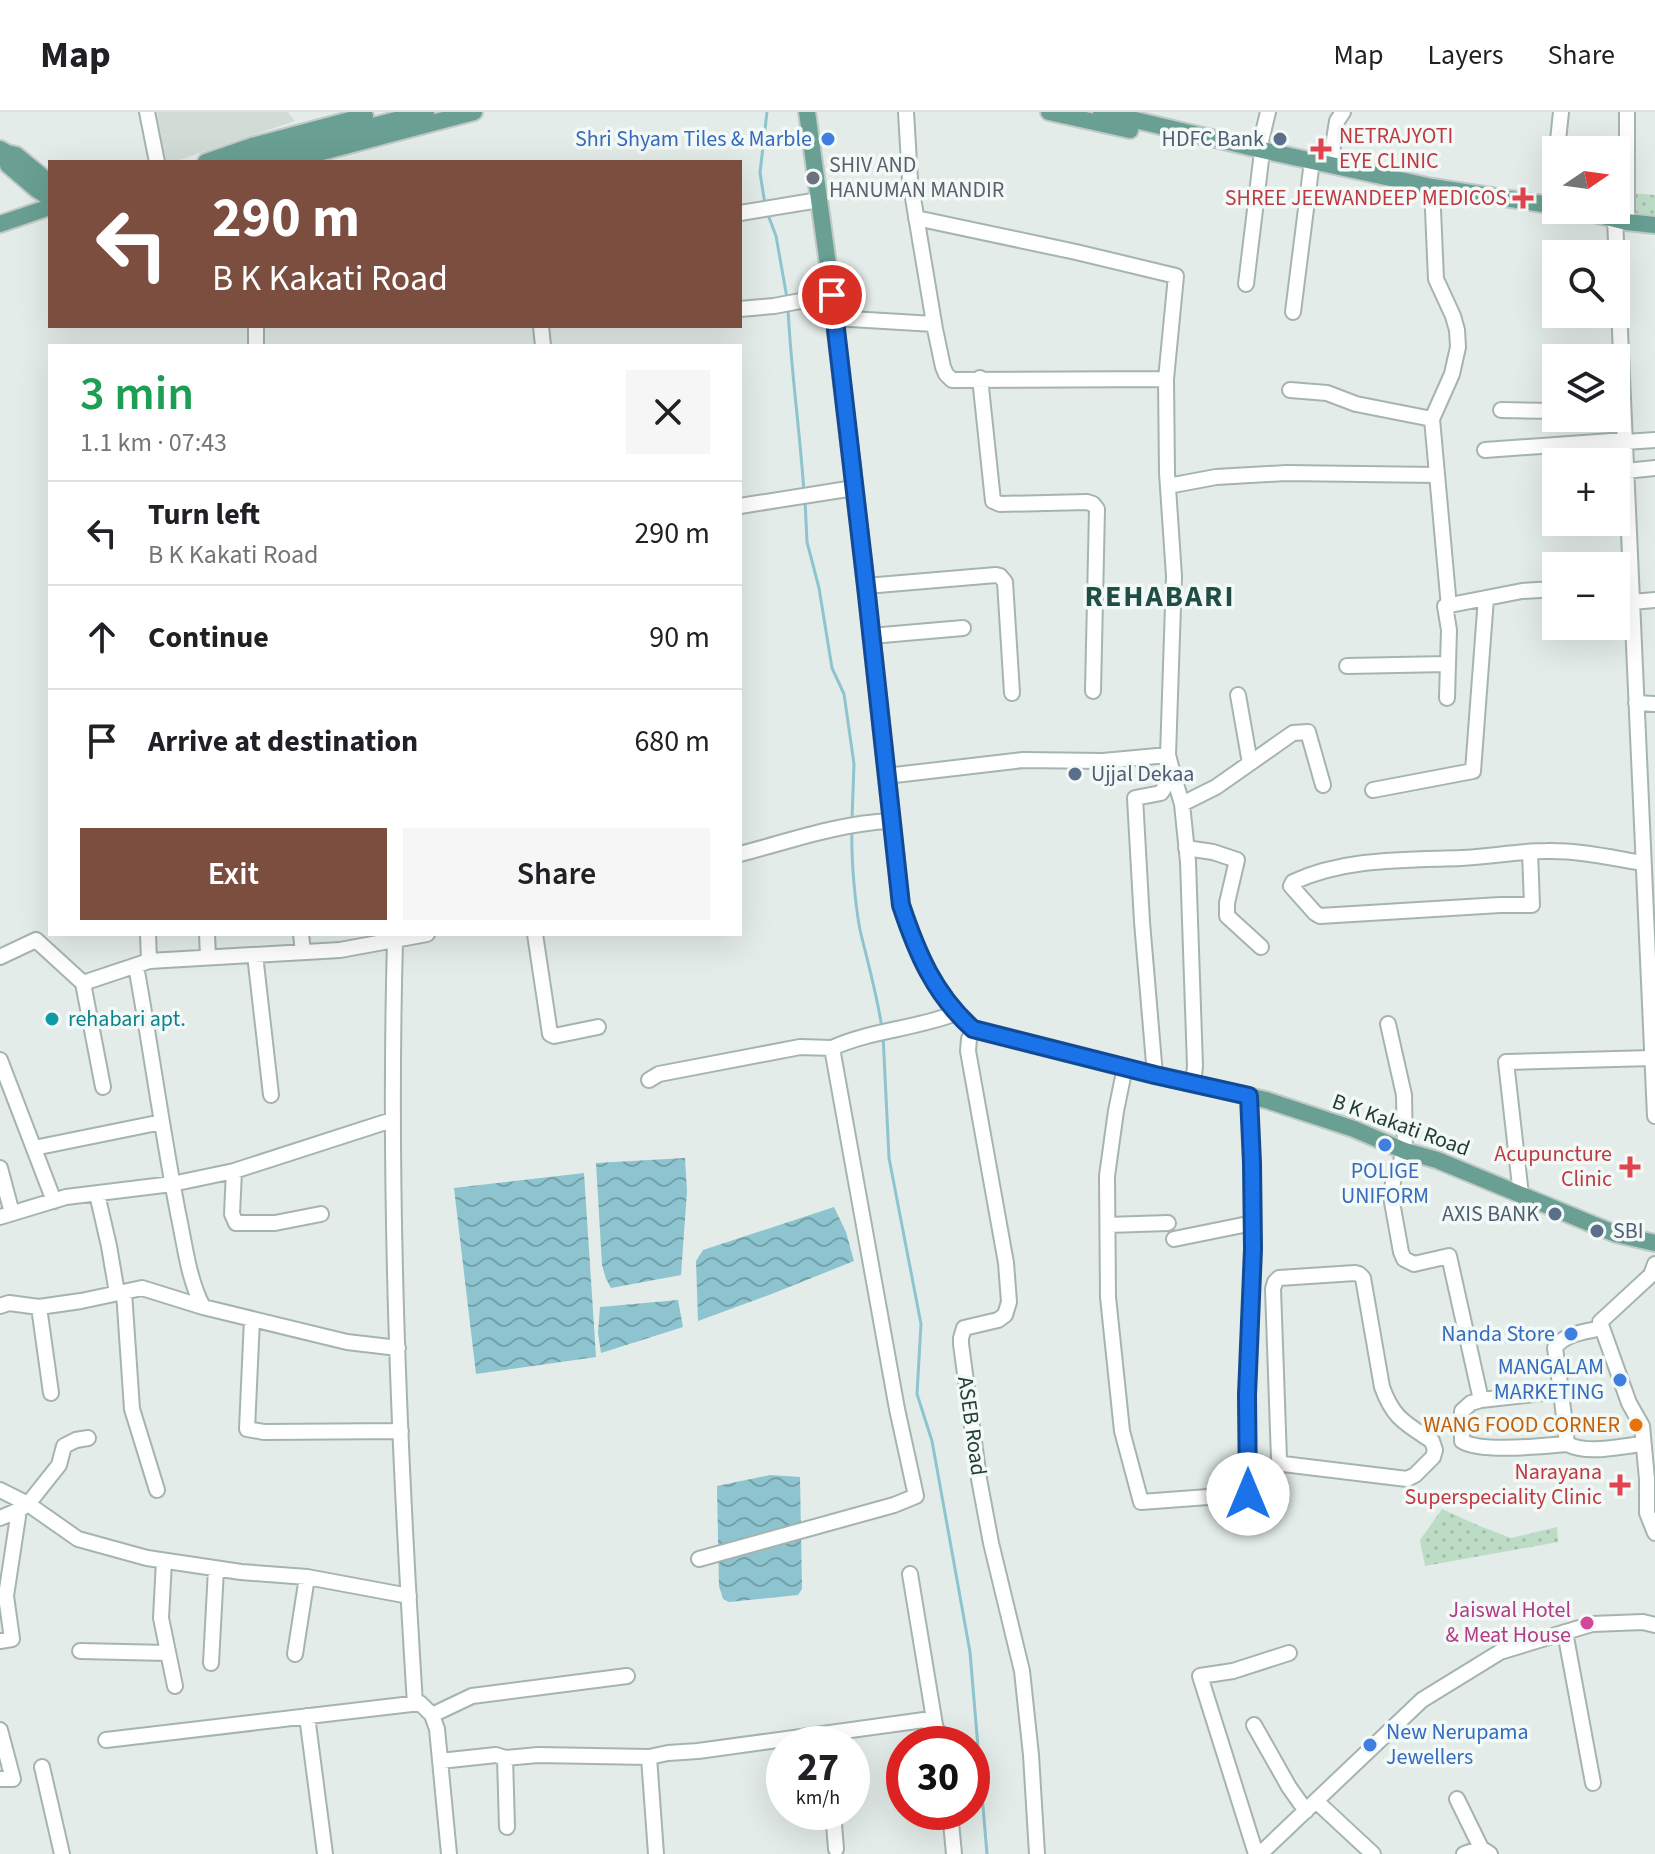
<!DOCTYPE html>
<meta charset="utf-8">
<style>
:root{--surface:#fff;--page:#f6f6f6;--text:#202124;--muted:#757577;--line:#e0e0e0;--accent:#7c4e3f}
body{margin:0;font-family:"Source Sans 3",sans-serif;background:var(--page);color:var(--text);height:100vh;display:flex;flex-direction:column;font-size:30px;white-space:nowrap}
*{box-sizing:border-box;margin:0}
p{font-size:26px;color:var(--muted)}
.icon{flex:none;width:44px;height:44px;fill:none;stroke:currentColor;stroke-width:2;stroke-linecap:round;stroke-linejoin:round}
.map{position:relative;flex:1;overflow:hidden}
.sheet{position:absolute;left:48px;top:232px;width:694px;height:592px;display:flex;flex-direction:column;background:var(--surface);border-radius:0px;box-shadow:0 8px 32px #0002}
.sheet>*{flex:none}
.banner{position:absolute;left:48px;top:48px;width:694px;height:168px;border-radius:0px;box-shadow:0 8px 32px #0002;background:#7c4e3f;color:#fff;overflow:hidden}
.needle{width:52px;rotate:77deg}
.controls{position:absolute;left:1542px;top:24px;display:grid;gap:16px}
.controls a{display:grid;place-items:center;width:88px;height:88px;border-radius:0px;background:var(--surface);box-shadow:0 8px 32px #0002;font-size:40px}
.speed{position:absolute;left:766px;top:1614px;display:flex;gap:16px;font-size:40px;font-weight:700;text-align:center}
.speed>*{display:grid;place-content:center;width:104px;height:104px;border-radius:50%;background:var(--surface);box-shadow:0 8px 32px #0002;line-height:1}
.speed small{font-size:20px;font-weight:400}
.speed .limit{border:12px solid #d22;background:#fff;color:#111}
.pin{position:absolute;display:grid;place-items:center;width:68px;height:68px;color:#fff;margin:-34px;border:4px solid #fff;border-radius:50%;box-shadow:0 2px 8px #0007}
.me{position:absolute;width:88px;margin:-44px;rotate:0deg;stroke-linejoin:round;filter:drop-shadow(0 0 6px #0008)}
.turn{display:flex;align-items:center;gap:28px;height:168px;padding:0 32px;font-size:36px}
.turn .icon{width:104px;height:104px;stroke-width:2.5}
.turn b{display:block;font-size:56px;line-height:68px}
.round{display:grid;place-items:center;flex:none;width:84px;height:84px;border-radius:0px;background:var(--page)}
.summary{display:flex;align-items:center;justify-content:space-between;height:136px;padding:0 32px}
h1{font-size:48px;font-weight:600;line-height:60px;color:#1e9e55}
.action{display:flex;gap:16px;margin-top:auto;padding:16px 32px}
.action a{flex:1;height:92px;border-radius:0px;background:var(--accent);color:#fff;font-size:32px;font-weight:600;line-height:92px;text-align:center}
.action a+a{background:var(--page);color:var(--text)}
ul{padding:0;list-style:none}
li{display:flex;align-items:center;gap:24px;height:104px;padding:0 32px;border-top:2px solid var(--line)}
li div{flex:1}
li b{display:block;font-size:30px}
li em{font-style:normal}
header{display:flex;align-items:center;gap:48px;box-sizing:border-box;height:112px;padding:0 40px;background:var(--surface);border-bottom:2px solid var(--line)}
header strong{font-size:38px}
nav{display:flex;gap:44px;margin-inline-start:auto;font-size:28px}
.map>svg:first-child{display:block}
.built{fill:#d1dcd7}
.green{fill:url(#green-dots)}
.water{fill:url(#water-waves)}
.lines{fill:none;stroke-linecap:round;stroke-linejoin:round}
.stream{stroke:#8dc4cf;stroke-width:3}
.minor-casing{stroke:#a6b4af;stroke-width:18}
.major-casing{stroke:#c1c9c7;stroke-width:20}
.minor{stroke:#fff;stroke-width:14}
.major{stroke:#69a093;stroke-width:16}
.route-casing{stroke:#114b97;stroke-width:20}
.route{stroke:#1a73e8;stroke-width:14}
.shop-dot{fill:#3f7fe0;stroke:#f3f9f6;stroke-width:3}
.service-dot{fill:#5c6f8a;stroke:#f3f9f6;stroke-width:3}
.health-dot{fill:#e0444e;stroke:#f3f9f6;stroke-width:3}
.worship-dot{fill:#6b7280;stroke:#f3f9f6;stroke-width:3}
.culture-dot{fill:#0f9aa8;stroke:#f3f9f6;stroke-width:3}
.food-dot{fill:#e8710a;stroke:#f3f9f6;stroke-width:3}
.hotel-dot{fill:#d1479c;stroke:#f3f9f6;stroke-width:3}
.labels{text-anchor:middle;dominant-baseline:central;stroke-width:7;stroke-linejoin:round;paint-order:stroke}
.health-label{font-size:22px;fill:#be3a42;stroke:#f3f9f6;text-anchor:end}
.shop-label{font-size:22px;fill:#366cbe;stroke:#f3f9f6;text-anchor:end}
.service-label{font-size:22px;fill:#4e5e75;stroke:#f3f9f6;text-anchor:end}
.worship-label{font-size:22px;fill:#5b616d;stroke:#f3f9f6;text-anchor:start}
.culture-label{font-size:22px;fill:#0d838f;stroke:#f3f9f6;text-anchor:start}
.street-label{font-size:22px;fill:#233d36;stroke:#f3f9f6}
.food-label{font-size:22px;fill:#c56008;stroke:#f3f9f6;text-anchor:end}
.hotel-label{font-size:22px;fill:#b23c85;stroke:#f3f9f6;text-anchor:end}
.district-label{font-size:30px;font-weight:bold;letter-spacing:2px;fill:#204e44;stroke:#f3f9f6}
</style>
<header>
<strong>Map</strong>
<nav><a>Map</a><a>Layers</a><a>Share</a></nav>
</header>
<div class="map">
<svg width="1655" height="1742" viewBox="0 0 1655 1742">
<defs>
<pattern id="green-dots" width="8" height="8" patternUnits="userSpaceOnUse" patternTransform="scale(2)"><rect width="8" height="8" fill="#bddcc6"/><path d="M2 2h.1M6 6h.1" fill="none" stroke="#a2beab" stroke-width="1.8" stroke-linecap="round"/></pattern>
<pattern id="water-waves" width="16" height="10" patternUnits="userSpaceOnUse" patternTransform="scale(2)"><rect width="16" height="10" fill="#8dc4cf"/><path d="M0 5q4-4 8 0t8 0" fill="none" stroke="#73a0a9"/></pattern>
</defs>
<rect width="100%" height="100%" fill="#e3ece8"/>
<path class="built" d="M 156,0 L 288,0 L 295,9 L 173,50 L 166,50 Z"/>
<path class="green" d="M 1631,81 L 1655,83 L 1655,111 L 1630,108 Z
M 1442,1397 L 1477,1413 L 1511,1426 L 1557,1415 L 1558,1430 L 1425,1454 L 1420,1428 Z"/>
<path class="water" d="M 685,1046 L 687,1079 L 681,1163 L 611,1176 L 606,1167 L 602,1153 L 596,1051 Z
M 584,1061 L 596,1245 L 476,1262 L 454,1076 Z
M 834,1095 L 846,1120 L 854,1149 L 769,1183 L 698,1209 L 696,1149 L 703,1138 Z
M 678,1188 L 683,1215 L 601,1241 L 598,1221 L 600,1195 Z
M 770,1363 L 800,1365 L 802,1477 L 798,1483 L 729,1490 L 723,1487 L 719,1474 L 717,1374 Z"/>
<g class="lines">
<path class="stream" d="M 765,92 L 760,61 L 767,0
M 767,100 L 776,124 L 787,186
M 788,197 C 791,259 800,319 804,381
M 805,388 L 807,430 L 819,476 L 832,556 L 844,582 L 854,652 L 852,707
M 852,718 C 851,747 855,791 860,818 C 868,851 877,883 882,916
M 883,923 L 889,1046 L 921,1212 L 917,1282 L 932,1329 L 970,1540 L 987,1742"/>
<defs>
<path id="minor" d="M 147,0 L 157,50
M 906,0 L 910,68 L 935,217 L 943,255 L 946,262 L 952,268 L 1166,267 L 1167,361 L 1174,464 L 1168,643 L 1173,662 L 1161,681 L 1135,686 L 1142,810 L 1155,963
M 1261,29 L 1268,0
M 1557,38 L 1561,0
M 1330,53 L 1337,9 L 1343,0
M 1432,75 L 1436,167 L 1453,204 L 1457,218 L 1458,235 L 1452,262 L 1432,307 L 1449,495
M 1551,93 L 1556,45
M 740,101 L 819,88
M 916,106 L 1076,140 L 1176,164 L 1166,267
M 1615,107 L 1655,1004
M 1627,110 L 1627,0
M 1246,172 L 1261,48
M 740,197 L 774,194 L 832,183
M 1293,200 L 1312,49
M 834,206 L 934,212
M 256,214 L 256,234
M 541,214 L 543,234
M 980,266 L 993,389 L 1000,392 L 1087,390 L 1093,392 L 1097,397 L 1093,579
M 1290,278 L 1327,281 L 1356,292 L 1432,307
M 1501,298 L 1556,299
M 1625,330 L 1655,328
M 1485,338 L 1625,328
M 1626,359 L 1655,356
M 1168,374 L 1216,365 L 1286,361 L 1437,363
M 740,394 L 854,376
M 866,474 L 996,463 L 1000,464 L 1005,470 L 1012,581
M 1632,490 L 1655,488
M 871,524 L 963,516
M 1347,554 L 1447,552
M 1238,583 L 1250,651
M 1447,586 L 1449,518 L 1445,494 L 1522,479 L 1556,477
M 1636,591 L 1655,592
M 1173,662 L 1182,692 L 1188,750 L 1195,954 L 1193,972
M 886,664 L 1023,648 L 1103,649 L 1168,643
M 1373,678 L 1473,659 L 1486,486
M 1182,692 L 1216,675 L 1293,621 L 1308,620 L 1323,673
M 1186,736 L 1213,740 L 1237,748 L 1227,791 L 1227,804 L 1261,835
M 1530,740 L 1532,793 L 1500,793 L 1320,804 L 1315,801 L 1291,774 L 1293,770 C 1345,746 1404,748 1461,746 C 1489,745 1518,739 1546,739 C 1578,738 1612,746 1643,751
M 740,742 C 790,729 840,711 891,709
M 148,822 L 149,849
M 207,822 L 208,845
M 301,822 L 303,840
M 535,822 L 550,922 L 554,924 L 598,915
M 395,829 C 388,1083 399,1338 415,1592
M 255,843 L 271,983
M 0,845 L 36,828 L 83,871 L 149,849 L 340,838 L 427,822
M 136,854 C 151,936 162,1019 178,1101 C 185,1133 188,1166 203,1195 L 347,1230 L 398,1236
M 83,871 L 103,975
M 1388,912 L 1404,983 L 1405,1039 L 1393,1069 L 1392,1090 L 1401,1140 L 1404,1147 L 1414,1152 L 1449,1144 L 1481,1288 L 1561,1279 L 1555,1236 C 1564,1221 1586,1220 1602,1216
M 973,917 L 969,927 L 968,939 L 1006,1151 L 1009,1190 L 1005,1203 L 998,1208 L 964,1216 L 961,1226 L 961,1232 L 979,1367 L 991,1431 L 1022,1559 L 1031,1643 L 1037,1742
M 0,948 L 54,1089
M 1125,955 L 1116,999 L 1107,1064 L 1108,1185 L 1122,1319 L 1141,1390 L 1248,1382 L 1247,1283 L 1253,1137 L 1252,1051 L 1249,984
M 649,968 L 659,962 L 800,935 L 832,936
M 34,1036 L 162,1010
M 0,1056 L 12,1101
M 234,1059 L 232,1102 L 236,1111 L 275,1111 L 321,1102
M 97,1082 L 109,1134 L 117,1181
M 1521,1083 L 1506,950 L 1652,946
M 0,1105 L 66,1085 L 172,1072 L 234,1059 L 392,1008
M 1108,1113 L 1168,1111
M 1174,1127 L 1253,1111
M 1655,1152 L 1651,1163 L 1600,1210 L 1629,1291 L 1642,1314 L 1647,1367 L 1647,1401 L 1655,1421
M 1355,1161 L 1359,1162 L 1363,1166 L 1382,1275 C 1393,1306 1405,1311 1432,1329 L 1435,1338 L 1433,1345 L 1415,1363 L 1407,1367 L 1283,1352 L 1279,1347 L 1273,1177 L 1275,1170 L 1279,1166 Z
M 124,1180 L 132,1297 L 157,1378
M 0,1194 L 9,1191 L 39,1195 L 81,1189 L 142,1176 L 203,1195
M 39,1195 L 51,1281
M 252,1207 L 247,1317 L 264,1320 L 401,1319
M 1561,1279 L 1567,1332 C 1589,1343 1620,1334 1643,1332
M 1481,1288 L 1471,1291 L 1462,1299 L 1462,1329 C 1480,1341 1544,1334 1567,1332
M 0,1378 L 28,1392 L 59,1353 L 64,1334 L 76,1328 L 88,1326
M 0,1406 L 19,1398
M 699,1447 L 894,1393 L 916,1384 L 897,1297 L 832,936 C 871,918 916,917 956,901
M 164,1449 L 161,1506 L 175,1574
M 910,1462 L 935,1613
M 1565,1520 L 1593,1671
M 0,1529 L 12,1527 L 6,1484 L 19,1398 L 28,1392 L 78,1427 L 147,1446 L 241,1460 L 307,1465 L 409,1484
M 80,1539 L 168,1541
M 295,1542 L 307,1465
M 211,1551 L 216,1457
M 432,1603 L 472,1584 L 627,1564
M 307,1604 L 325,1742
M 1254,1613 L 1289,1675 L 1306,1699
M 0,1618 L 13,1667 L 0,1667
M 106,1628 L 420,1591 L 432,1603 L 437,1617 L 449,1742
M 505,1646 L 538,1643 L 649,1645
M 440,1649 L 496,1643 L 505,1646 L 507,1715
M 42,1655 L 62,1742
M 1457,1687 L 1481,1736
M 1316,1689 L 1373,1742
M 833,1700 L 836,1737
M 950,1700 L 954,1742
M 656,1742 L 649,1645 L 668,1641 L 698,1639 L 924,1608 C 936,1614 940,1619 942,1632
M 1256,1742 L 1200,1564 L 1233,1559 L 1289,1541
M 1260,1742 L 1422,1588 L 1500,1540 L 1592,1512 L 1643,1510 L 1655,1513
M 1464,1742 L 1481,1736 L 1490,1742"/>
<path id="major" d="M 807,0 L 828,153 L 866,474 L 901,793 C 917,841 934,882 973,917 L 1155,963 L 1266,988 L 1354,1017 L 1405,1039 L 1437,1048 L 1616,1122 L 1655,1131
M 1049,0 L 1130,18
M 1101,0 L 1262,38 L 1432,75 L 1556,94
M 0,37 L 7,41 L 16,43 L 50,71
M 7,41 L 8,53 L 36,77 L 50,86
M 206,50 L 252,34 L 365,4
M 237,50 L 426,0
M 284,50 L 474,0
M 1578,98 L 1627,110 L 1655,113
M 0,112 L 50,95"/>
</defs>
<use href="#minor" class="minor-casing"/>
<use href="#major" class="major-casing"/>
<use href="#minor" class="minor"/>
<use href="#major" class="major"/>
</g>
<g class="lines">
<defs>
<path id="route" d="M 832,183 L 866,474 L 901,793 C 917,841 934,882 973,917 L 1155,963 L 1249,984 L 1252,1051 L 1253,1137 L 1247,1283 L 1248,1382"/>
</defs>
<use href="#route" class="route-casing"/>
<use href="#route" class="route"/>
</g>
<g class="shop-dot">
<circle cx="828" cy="27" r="8"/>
<circle cx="1385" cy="1033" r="8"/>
<circle cx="1571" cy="1222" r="8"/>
<circle cx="1620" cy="1268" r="8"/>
<circle cx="1370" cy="1633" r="8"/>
</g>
<g class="service-dot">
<circle cx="1280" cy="27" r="8"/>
<circle cx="1075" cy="662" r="8"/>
<circle cx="1555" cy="1102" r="8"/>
<circle cx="1597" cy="1119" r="8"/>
</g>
<g class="health-dot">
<path d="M1317 25h8v8h8v8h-8v8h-8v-8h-8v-8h8z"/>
<path d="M1519 74h8v8h8v8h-8v8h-8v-8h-8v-8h8z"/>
<path d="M1626 1043h8v8h8v8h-8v8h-8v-8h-8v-8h8z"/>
<path d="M1616 1361h8v8h8v8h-8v8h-8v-8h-8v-8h8z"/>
</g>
<circle class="worship-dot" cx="813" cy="66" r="8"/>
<circle class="culture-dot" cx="52" cy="907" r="8"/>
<circle class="food-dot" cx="1636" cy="1313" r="8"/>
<circle class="hotel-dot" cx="1587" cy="1511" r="8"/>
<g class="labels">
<g class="health-label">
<text x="1339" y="24" text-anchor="start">NETRAJYOTI<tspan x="1339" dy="25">EYE CLINIC</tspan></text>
<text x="1507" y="86">SHREE JEEWANDEEP MEDICOS</text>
<text x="1612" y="1042">Acupuncture<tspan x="1612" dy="25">Clinic</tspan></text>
<text x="1602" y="1360">Narayana<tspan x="1602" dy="25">Superspeciality Clinic</tspan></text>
</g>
<g class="shop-label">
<text x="812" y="27">Shri Shyam Tiles &amp; Marble</text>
<text x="1385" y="1059" text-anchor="middle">POLIGE<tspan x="1385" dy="25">UNIFORM</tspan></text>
<text x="1555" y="1222">Nanda Store</text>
<text x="1604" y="1255">MANGALAM<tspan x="1604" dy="25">MARKETING</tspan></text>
<text x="1386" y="1620" text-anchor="start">New Nerupama<tspan x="1386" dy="25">Jewellers</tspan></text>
</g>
<g class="service-label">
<text x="1264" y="27">HDFC Bank</text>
<text x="1091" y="662" text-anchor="start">Ujjal Dekaa</text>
<text x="1539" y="1102">AXIS BANK</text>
<text x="1613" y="1119" text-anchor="start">SBI</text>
</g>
<g class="worship-label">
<text x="829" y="53">SHIV AND<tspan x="829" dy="25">HANUMAN MANDIR</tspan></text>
</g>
<g class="culture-label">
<text x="68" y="907">rehabari apt.</text>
</g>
<g class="street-label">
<text transform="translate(1401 1013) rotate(20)">B K Kakati Road</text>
<text transform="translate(972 1314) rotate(82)">ASEB Road</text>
</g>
<g class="food-label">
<text x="1620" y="1313">WANG FOOD CORNER</text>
</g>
<g class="hotel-label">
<text x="1571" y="1498">Jaiswal Hotel<tspan x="1571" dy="25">&amp; Meat House</tspan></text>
</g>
<g class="district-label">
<text x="1160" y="484">REHABARI</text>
</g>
</g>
</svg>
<div class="controls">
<a><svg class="needle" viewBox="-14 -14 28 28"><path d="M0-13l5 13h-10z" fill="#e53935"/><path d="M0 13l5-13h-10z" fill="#757577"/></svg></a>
<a><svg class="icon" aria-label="search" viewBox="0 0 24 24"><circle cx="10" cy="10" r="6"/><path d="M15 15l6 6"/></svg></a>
<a><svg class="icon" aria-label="layers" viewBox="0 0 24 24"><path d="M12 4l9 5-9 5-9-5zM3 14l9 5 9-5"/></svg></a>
<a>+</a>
<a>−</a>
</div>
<div class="speed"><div>27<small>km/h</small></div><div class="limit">30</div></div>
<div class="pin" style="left:832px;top:183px;background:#d93025"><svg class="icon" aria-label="arrive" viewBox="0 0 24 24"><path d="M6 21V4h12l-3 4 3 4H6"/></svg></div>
<svg class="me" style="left:1248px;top:1382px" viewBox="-20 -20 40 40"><circle r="19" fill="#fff"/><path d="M0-13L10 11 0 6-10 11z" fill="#1a73e8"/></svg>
<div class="banner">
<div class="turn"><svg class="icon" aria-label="left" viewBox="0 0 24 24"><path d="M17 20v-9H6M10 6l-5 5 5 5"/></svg><div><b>290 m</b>B K Kakati Road</div></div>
</div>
<section class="sheet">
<div class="summary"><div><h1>3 min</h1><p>1.1 km · 07:43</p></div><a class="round"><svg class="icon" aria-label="close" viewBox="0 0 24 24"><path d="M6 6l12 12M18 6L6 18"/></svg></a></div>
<ul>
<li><svg class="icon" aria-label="left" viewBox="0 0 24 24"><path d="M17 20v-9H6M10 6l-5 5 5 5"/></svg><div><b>Turn left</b><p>B K Kakati Road</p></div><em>290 m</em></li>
<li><svg class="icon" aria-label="ahead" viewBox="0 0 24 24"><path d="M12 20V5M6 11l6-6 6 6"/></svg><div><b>Continue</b></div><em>90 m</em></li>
<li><svg class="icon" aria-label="arrive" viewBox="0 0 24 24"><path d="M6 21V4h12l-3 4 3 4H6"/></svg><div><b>Arrive at destination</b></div><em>680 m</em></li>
</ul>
<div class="action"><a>Exit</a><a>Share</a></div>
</section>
</div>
